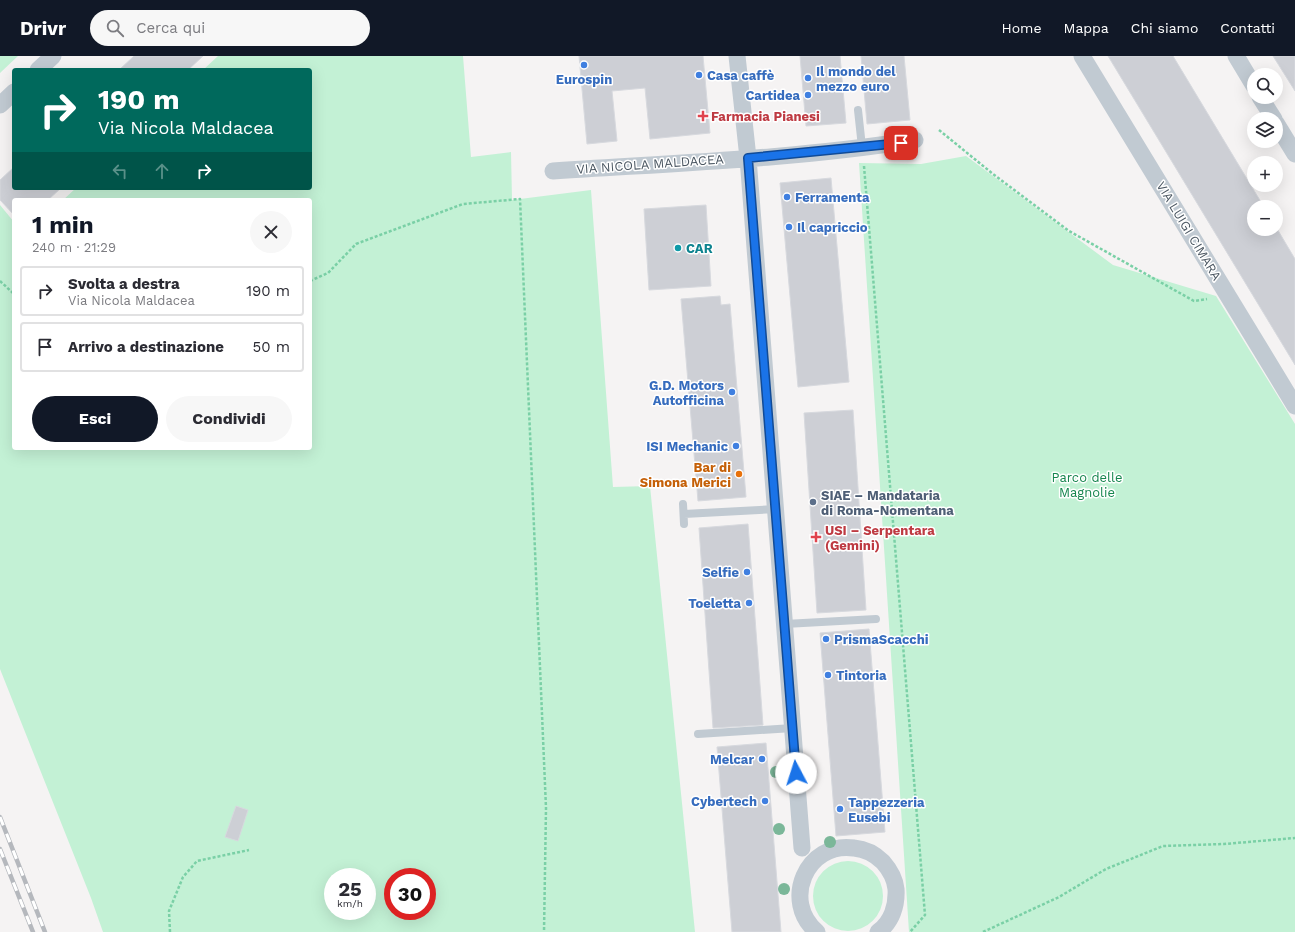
<!DOCTYPE html>
<html lang="it">
<meta charset="utf-8">
<style>
:root{--surface:#fff;--page:#f7f7f7;--text:#2b2b33;--muted:#7c7c81;--line:#e1e1e2;--accent:#111827}
body{margin:0;font-family:"Work Sans",sans-serif;background:var(--page);color:var(--text);height:100vh;display:flex;flex-direction:column;font-size:15px;white-space:nowrap}
*{box-sizing:border-box;margin:0}
p{font-size:13px;color:var(--muted)}
.icon{flex:none;width:22px;height:22px;fill:none;stroke:currentColor;stroke-width:2;stroke-linecap:round;stroke-linejoin:round}
.map{position:relative;flex:1;overflow:hidden}
.side{position:absolute;left:12px;top:142px;width:300px;height:252px;display:flex;flex-direction:column;background:var(--surface);border-radius:4px;box-shadow:0 4px 16px #0002}
.side>*{flex:none}
.hud{position:absolute;left:12px;top:12px;width:300px;height:122px;border-radius:4px;box-shadow:0 4px 16px #0002;background:#00695c;color:#fff;overflow:hidden}
.controls{position:absolute;left:1247px;top:12px;display:grid;gap:8px}
.controls a{display:grid;place-items:center;width:36px;height:36px;border-radius:50%;background:var(--surface);box-shadow:0 4px 16px #0002;font-size:20px}
.speed{position:absolute;left:324px;top:812px;display:flex;gap:8px;font-size:20px;font-weight:700;text-align:center}
.speed>*{display:grid;place-content:center;width:52px;height:52px;border-radius:50%;background:var(--surface);box-shadow:0 4px 16px #0002;line-height:1}
.speed small{font-size:10px;font-weight:400}
.speed .limit{border:6px solid #d22;background:#fff;color:#111}
.pin{position:absolute;display:grid;place-items:center;width:34px;height:34px;color:#fff;margin:-17px;border-radius:8px;box-shadow:0 2px 6px #0006}
.me{position:absolute;width:44px;margin:-22px;rotate:355deg;stroke-linejoin:round;filter:drop-shadow(0 0 3px #0008)}
.turn{display:flex;align-items:center;gap:14px;height:84px;padding:0 20px;font-size:18px}
.turn .icon{width:52px;height:52px;stroke-width:2.5}
.turn b{display:block;font-size:28px;line-height:34px}
.lanes{display:flex;align-items:center;height:38px;padding:0 20px;background:#0003;justify-content:center;gap:20px;direction:ltr}
.lanes .off{opacity:.35}
.round{display:grid;place-items:center;flex:none;width:42px;height:42px;border-radius:21px;background:var(--page)}
.summary{display:flex;align-items:center;justify-content:space-between;height:68px;padding:0 20px}
h1{font-size:24px;font-weight:700;line-height:30px;color:var(--accent)}
.primary-button{display:flex;gap:8px;margin-top:auto;padding:8px 20px}
.primary-button a{flex:1;height:46px;border-radius:24px;background:var(--accent);color:#fff;font-size:16px;font-weight:700;line-height:46px;text-align:center}
.primary-button a+a{background:var(--page);color:var(--text)}
ul{padding:0;list-style:none}
li{display:flex;align-items:center;gap:12px;height:50px;margin:0 8px 6px;padding:0 12px;border:2px solid var(--line);border-radius:4px}
li div{flex:1}
li b{display:block;font-size:15px}
li em{font-style:normal}
header{display:flex;align-items:center;gap:24px;box-sizing:border-box;height:56px;padding:0 20px;background:var(--accent);color:#fff}
header strong{font-size:19px}
nav{display:flex;gap:22px;margin-inline-start:auto;font-size:14px}
.search{width:280px;height:36px;background:var(--page);display:flex;align-items:center;gap:10px;box-sizing:border-box;padding:0 14px;border-radius:22px;color:var(--muted);font-size:15px}
.map>svg:first-child{display:block}
.green{fill:#c3f1d5;fill-rule:evenodd}
.building{fill:#cdcfd5;stroke:#d7d9de}
.lines{fill:none;stroke-linecap:round;stroke-linejoin:round}
.path{stroke:#7ad0a6;stroke-width:2.5;stroke-dasharray:3 2;stroke-linecap:butt}
.lane{stroke:#c1cad2;stroke-width:8}
.street{stroke:#c1cad2;stroke-width:17}
.rail-casing{stroke:#b5b8bd;stroke-width:4.5}
.rail{stroke:#fff;stroke-width:3;stroke-dasharray:9;stroke-linecap:butt}
.tree{fill:#7bb799}
.route-casing{stroke:#114b97;stroke-width:10}
.route{stroke:#1a73e8;stroke-width:7}
.shop-dot{fill:#3f7fe0;stroke:#fff;stroke-width:1.5}
.health-dot{fill:#e0444e;stroke:#fff;stroke-width:1.5}
.culture-dot{fill:#0f9aa8;stroke:#fff;stroke-width:1.5}
.food-dot{fill:#e8710a;stroke:#fff;stroke-width:1.5}
.service-dot{fill:#5c6f8a;stroke:#fff;stroke-width:1.5}
.labels{text-anchor:middle;dominant-baseline:central;stroke-width:3;stroke-linejoin:round;paint-order:stroke}
.shop-label{font-size:13px;font-weight:bold;fill:#366cbe;stroke:#fff;text-anchor:start}
.health-label{font-size:13px;font-weight:bold;fill:#be3a42;stroke:#fff;text-anchor:start}
.street-label{font-size:13px;fill:#4a5661;stroke:#fff}
.culture-label{font-size:13px;font-weight:bold;fill:#0d838f;stroke:#fff;text-anchor:start}
.food-label{font-size:13px;font-weight:bold;fill:#c56008;stroke:#fff;text-anchor:end}
.park-label{font-size:13px;fill:#17864f;stroke:#fff}
.service-label{font-size:13px;font-weight:bold;fill:#4e5e75;stroke:#fff;text-anchor:start}
</style>
<header>
<strong>Drivr</strong>
<div class="search"><svg class="icon" aria-label="search" viewBox="0 0 24 24"><circle cx="10" cy="10" r="6"/><path d="M15 15l6 6"/></svg>Cerca qui</div>
<nav><a>Home</a><a>Mappa</a><a>Chi siamo</a><a>Contatti</a></nav>
</header>
<div class="map">
<svg width="1295" height="876" viewBox="0 0 1295 876">
<rect width="100%" height="100%" fill="#f5f3f3"/>
<path class="green" d="M 0,0 L 18,0 L 0,17 Z
M 218,0 L 463,0 L 471,101 L 511,96 L 512,144 L 591,134 L 613,431 L 650,430 L 695,876 L 103,876 L 91,842 L 0,613 L 0,149 L 14,166 L 14,392 L 310,392 L 310,144 L 63,144 L 76,132 L 310,132 L 310,14 L 203,14 ZM 333,821 L 367,821 L 367,855 L 333,855 ZM 393,821 L 427,821 L 427,855 L 393,855 Z
M 966,100 L 1113,209 L 1216,240 L 1295,368 L 1295,876 L 909,876 L 859,107 L 921,108 Z
M813 840a35 35 0 1 1 70 0a35 35 0 1 1-70 0Z"/>
<path class="building" d="M 134,0 L 203,0 L 188,14 L 119,14 Z
M 579,0 L 703,0 L 710,77 L 650,83 L 645,32 L 612,35 L 617,85 L 587,88 Z
M 800,0 L 840,0 L 846,67 L 806,70 Z
M 861,0 L 904,0 L 910,64 L 867,68 Z
M 1108,0 L 1173,0 L 1264,151 L 1254,151 L 1254,173 L 1276,173 L 1276,171 L 1295,203 L 1295,309 Z
M 1273,0 L 1295,0 L 1295,35 Z
M 14,111 L 14,132 L 61,132 L 48,144 L 14,144 L 14,159 L 0,144 L 0,124 Z
M 831,122 L 849,326 L 798,331 L 780,127 Z
M 706,149 L 711,230 L 649,234 L 644,153 Z
M 720,240 L 721,249 L 730,248 L 746,441 L 698,445 L 681,243 Z
M 853,354 L 866,554 L 817,557 L 804,357 Z
M 748,468 L 763,669 L 713,672 L 699,472 Z
M 869,573 L 885,776 L 836,780 L 820,577 Z
M 766,687 L 781,876 L 732,876 L 717,691 Z
M 236,750 L 248,754 L 238,785 L 225,781 Z"/>
<g class="lines">
<path class="path" d="M 939,74 L 993,118 L 1069,175 L 1194,245 L 1207,243
M 864,110 L 925,859 L 910,876
M 0,225 L 14,238
M 310,225 L 328,217 L 356,188 L 463,148 L 520,143 L 546,752 L 544,876
M 170,876 L 169,855 L 183,821 L 197,805 L 249,794
M 983,876 L 1059,841 L 1106,813 L 1163,790 L 1224,788 L 1295,782"/>
<path class="lane" d="M 858,54 L 862,91
M 683,448 L 684,468
M 684,458 L 776,453
M 785,568 L 876,563
M 698,678 L 793,672"/>
<path class="street" d="M 737,0 L 748,102 L 802,792
M 1082,0 L 1295,350
M 1236,0 L 1254,30
M 38,14 L 53,0
M 1260,41 L 1274,63
M 0,49 L 14,36
M 1276,67 L 1295,98
M 553,115 C 674,107 795,103 915,84
M 817,876 C 781,846 806,785 854,792 C 865,793 875,798 883,806 C 890,814 895,823 896,833 C 897,849 892,866 878,876"/>
<defs>
<path id="rail" d="M 0,761 L 45,876
M 0,793 L 33,876"/>
</defs>
<use href="#rail" class="rail-casing"/>
<use href="#rail" class="rail"/>
</g>
<g class="tree">
<circle cx="776" cy="716" r="6"/>
<circle cx="779" cy="773" r="6"/>
<circle cx="830" cy="786" r="6"/>
<circle cx="784" cy="833" r="6"/>
</g>
<g class="lines">
<defs>
<path id="route" d="M 796,717 L 748,102 L 901,87"/>
</defs>
<use href="#route" class="route-casing"/>
<use href="#route" class="route"/>
</g>
<g class="shop-dot">
<circle cx="584" cy="9" r="4"/>
<circle cx="699" cy="19" r="4"/>
<circle cx="808" cy="22" r="4"/>
<circle cx="808" cy="39" r="4"/>
<circle cx="787" cy="141" r="4"/>
<circle cx="789" cy="171" r="4"/>
<circle cx="732" cy="336" r="4"/>
<circle cx="736" cy="390" r="4"/>
<circle cx="747" cy="516" r="4"/>
<circle cx="749" cy="547" r="4"/>
<circle cx="826" cy="583" r="4"/>
<circle cx="828" cy="619" r="4"/>
<circle cx="762" cy="703" r="4"/>
<circle cx="765" cy="745" r="4"/>
<circle cx="840" cy="753" r="4"/>
</g>
<g class="health-dot">
<path d="M701 54h4v4h4v4h-4v4h-4v-4h-4v-4h4z"/>
<path d="M814 475h4v4h4v4h-4v4h-4v-4h-4v-4h4z"/>
</g>
<circle class="culture-dot" cx="678" cy="192" r="4"/>
<circle class="food-dot" cx="739" cy="418" r="4"/>
<circle class="service-dot" cx="813" cy="446" r="4"/>
<g class="labels">
<g class="shop-label">
<text x="816" y="15">Il mondo del<tspan x="816" dy="15">mezzo euro</tspan></text>
<text x="707" y="19">Casa caffè</text>
<text x="584" y="23" text-anchor="middle">Eurospin</text>
<text x="800" y="39" text-anchor="end">Cartidea</text>
<text x="795" y="141">Ferramenta</text>
<text x="797" y="171">Il capriccio</text>
<text x="724" y="329" text-anchor="end">G.D. Motors<tspan x="724" dy="15">Autofficina</tspan></text>
<text x="728" y="390" text-anchor="end">ISI Mechanic</text>
<text x="739" y="516" text-anchor="end">Selfie</text>
<text x="741" y="547" text-anchor="end">Toeletta</text>
<text x="834" y="583">PrismaScacchi</text>
<text x="836" y="619">Tintoria</text>
<text x="754" y="703" text-anchor="end">Melcar</text>
<text x="757" y="745" text-anchor="end">Cybertech</text>
<text x="848" y="746">Tappezzeria<tspan x="848" dy="15">Eusebi</tspan></text>
</g>
<g class="health-label">
<text x="711" y="60">Farmacia Pianesi</text>
<text x="825" y="474">USI – Serpentara<tspan x="825" dy="15">(Gemini)</tspan></text>
</g>
<g class="street-label">
<text transform="translate(650 108) rotate(-4)">VIA NICOLA MALDACEA</text>
<text transform="translate(1189 175) rotate(59)">VIA LUIGI CIMARA</text>
</g>
<g class="culture-label">
<text x="686" y="192">CAR</text>
</g>
<g class="food-label">
<text x="731" y="411">Bar di<tspan x="731" dy="15">Simona Merici</tspan></text>
</g>
<g class="park-label">
<text x="1087" y="421">Parco delle<tspan x="1087" dy="15">Magnolie</tspan></text>
</g>
<g class="service-label">
<text x="821" y="439">SIAE – Mandataria<tspan x="821" dy="15">di Roma-Nomentana</tspan></text>
</g>
</g>
</svg>
<div class="controls">
<a><svg class="icon" aria-label="search" viewBox="0 0 24 24"><circle cx="10" cy="10" r="6"/><path d="M15 15l6 6"/></svg></a>
<a><svg class="icon" aria-label="layers" viewBox="0 0 24 24"><path d="M12 4l9 5-9 5-9-5zM3 14l9 5 9-5"/></svg></a>
<a>+</a>
<a>−</a>
</div>
<div class="speed"><div>25<small>km/h</small></div><div class="limit">30</div></div>
<div class="pin" style="left:901px;top:87px;background:#d93025"><svg class="icon" aria-label="arrive" viewBox="0 0 24 24"><path d="M6 21V4h12l-3 4 3 4H6"/></svg></div>
<svg class="me" style="left:796px;top:717px" viewBox="-20 -20 40 40"><circle r="19" fill="#fff"/><path d="M0-13L10 11 0 6-10 11z" fill="#1a73e8"/></svg>
<div class="hud">
<div class="turn"><svg class="icon" aria-label="right" viewBox="0 0 24 24"><path d="M7 20v-9h11M14 6l5 5-5 5"/></svg><div><b>190 m</b>Via Nicola Maldacea</div></div>
<div class="lanes"><svg class="icon off" aria-label="left" viewBox="0 0 24 24"><path d="M17 20v-9H6M10 6l-5 5 5 5"/></svg><svg class="icon off" aria-label="ahead" viewBox="0 0 24 24"><path d="M12 20V5M6 11l6-6 6 6"/></svg><svg class="icon" aria-label="right" viewBox="0 0 24 24"><path d="M7 20v-9h11M14 6l5 5-5 5"/></svg></div>
</div>
<section class="side">
<div class="summary"><div><h1>1 min</h1><p>240 m · 21:29</p></div><a class="round"><svg class="icon" aria-label="close" viewBox="0 0 24 24"><path d="M6 6l12 12M18 6L6 18"/></svg></a></div>
<ul>
<li><svg class="icon" aria-label="right" viewBox="0 0 24 24"><path d="M7 20v-9h11M14 6l5 5-5 5"/></svg><div><b>Svolta a destra</b><p>Via Nicola Maldacea</p></div><em>190 m</em></li>
<li><svg class="icon" aria-label="arrive" viewBox="0 0 24 24"><path d="M6 21V4h12l-3 4 3 4H6"/></svg><div><b>Arrivo a destinazione</b></div><em>50 m</em></li>
</ul>
<div class="primary-button"><a>Esci</a><a>Condividi</a></div>
</section>
</div>
